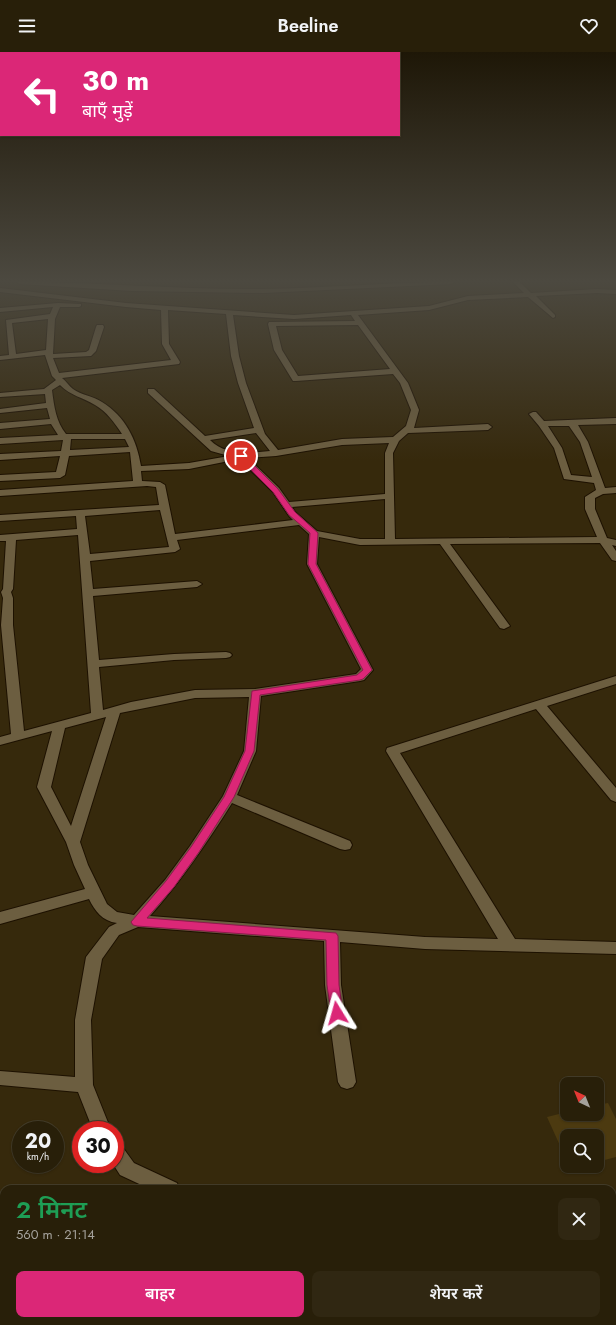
<!DOCTYPE html>
<html lang="hi">
<meta charset="utf-8">
<style>
:root{--surface:#281f09;--page:#302712;--text:#f1f3f6;--muted:#a5a29c;--line:#443d2a;--accent:#db2777}
body{margin:0;font-family:Jost,"Noto Sans Devanagari",sans-serif;background:var(--page);color:var(--text);height:100vh;display:flex;flex-direction:column;font-size:15px;white-space:nowrap}
*{box-sizing:border-box;margin:0}
p{font-size:13px;color:var(--muted)}
.icon{flex:none;width:22px;height:22px;fill:none;stroke:currentColor;stroke-width:2;stroke-linecap:round;stroke-linejoin:round}
.map{position:relative;flex:1;overflow:hidden}
.details{position:absolute;left:0px;top:1133px;width:616px;height:140px;display:flex;flex-direction:column;background:var(--surface);border-radius:12px 12px 0 0;box-shadow:0 1px 3px #0004,0 0 0 1px var(--line)}
.details>*{flex:none}
.hud{position:absolute;left:0px;top:0px;width:400px;height:84px;box-shadow:0 1px 3px #0004,0 0 0 1px var(--line);background:#db2777;color:#fff;overflow:hidden}
.needle{width:26px;rotate:317deg}
.controls{position:absolute;left:560px;top:1025px;display:grid;gap:8px}
.controls a{display:grid;place-items:center;width:44px;height:44px;border-radius:8px;background:var(--surface);box-shadow:0 1px 3px #0004,0 0 0 1px var(--line);font-size:20px}
.speed{position:absolute;left:12px;top:1069px;display:flex;gap:8px;font-size:20px;font-weight:700;text-align:center}
.speed>*{display:grid;place-content:center;width:52px;height:52px;border-radius:50%;background:var(--surface);box-shadow:0 1px 3px #0004,0 0 0 1px var(--line);line-height:1}
.speed small{font-size:10px;font-weight:400}
.speed .limit{border:6px solid #d22;background:#fff;color:#111}
.pin{position:absolute;display:grid;place-items:center;width:34px;height:34px;color:#fff;margin:-17px;border:2px solid #fff;border-radius:50%;box-shadow:0 1px 4px #0007}
.me{position:absolute;width:44px;margin:-22px;rotate:352deg;stroke-linejoin:round;filter:drop-shadow(0 0 3px #0008)}
.turn{display:flex;align-items:center;gap:14px;height:84px;padding:0 16px;font-size:18px}
.turn .icon{width:52px;height:52px;stroke-width:2.5}
.turn b{display:block;font-size:28px;line-height:34px}
.round{display:grid;place-items:center;flex:none;width:42px;height:42px;border-radius:8px;background:var(--page)}
.summary{display:flex;align-items:center;justify-content:space-between;height:68px;padding:0 16px}
h1{font-size:24px;font-weight:600;line-height:30px;color:#1e9e55}
.cta{display:flex;gap:8px;margin-top:auto;padding:8px 16px}
.cta a{flex:1;height:46px;border-radius:8px;background:var(--accent);color:#fff;font-size:16px;font-weight:600;line-height:46px;text-align:center}
.cta a+a{background:var(--page);color:var(--text)}
header{display:flex;justify-content:space-between;align-items:center;height:52px;padding:0 16px;background:var(--surface);font-size:18px;font-weight:600}
.map>svg:first-child{display:block}
.building{fill:#4c3a10}
.lines{fill:none;stroke-linecap:round;stroke-linejoin:round}
.minor-casing{stroke:#1d1100;stroke-width:2}
.minor{fill:#6c5e40;fill-rule:evenodd}
.route{fill:#db2777;stroke:#8e194d}
</style>
<header><svg class="icon" aria-label="menu" viewBox="0 0 24 24"><path d="M4 6h16M4 12h16M4 18h16"/></svg>Beeline<svg class="icon" aria-label="heart" viewBox="0 0 24 24"><path d="M12 20l-8-8c-3-5 5-10 8-4 3-6 11-1 8 4z"/></svg></header>
<div class="map">
<svg width="616" height="1273" viewBox="0 0 616 1273">
<rect width="100%" height="100%" fill="#36290c"/>
<path class="building" d="M 608,1051 L 616,1067 L 616,1105 L 597,1110 L 597,1084 L 567,1084 L 567,1109 L 547,1065 L 567,1060 L 567,1062 L 597,1062 L 597,1053 Z
M 260,1269 L 299,1269 L 299,1273 L 260,1273 Z
M 425,1269 L 576,1269 L 576,1273 L 426,1273 Z"/>
<g class="lines">
<defs>
<path id="minor" d="M 17,230 C 99,230 181,238 263,237 C 327,236 390,230 454,230 L 451,232 L 263,241 L 132,239 L 20,232 Z
M 513,230 L 520,230 L 531,241 L 597,237 L 616,238 L 616,242 L 597,241 L 536,244 L 555,263 L 555,265 L 553,266 L 528,245 L 468,248 L 429,258 L 358,263 L 408,331 L 419,358 L 414,376 L 488,372 L 492,375 L 488,378 L 408,381 L 399,389 L 393,401 L 395,487 L 597,485 L 585,457 L 585,445 L 596,438 L 594,431 L 564,427 L 554,396 L 539,374 L 529,362 L 533,360 L 536,360 L 544,369 L 616,366 L 616,372 L 578,373 L 588,390 L 605,436 L 616,435 L 616,441 L 603,442 L 595,446 L 595,457 L 607,486 L 616,488 L 616,494 L 612,493 L 616,499 L 616,509 L 612,508 L 600,491 L 450,492 L 510,574 L 504,577 L 500,576 L 440,492 L 360,493 L 319,485 L 317,512 L 373,618 L 364,628 L 360,629 L 261,644 L 256,699 L 237,743 L 350,789 L 352,793 L 350,797 L 345,798 L 340,797 L 232,751 C 207,791 181,829 150,864 L 425,885 L 498,887 L 386,699 L 387,696 L 616,624 L 616,632 L 547,654 L 616,736 L 616,750 L 611,748 L 536,657 L 400,701 L 515,887 L 616,890 L 616,902 L 425,897 L 340,890 L 341,933 L 356,1030 L 353,1035 L 347,1037 L 341,1035 L 338,1030 L 325,933 L 324,889 L 138,875 L 119,883 L 102,907 L 91,968 L 93,1033 L 111,1078 L 93,1078 L 78,1040 L 0,1033 L 0,1019 L 75,1025 L 75,968 L 86,905 L 109,875 L 117,871 C 102,869 95,859 89,847 L 0,872 L 0,860 L 85,837 L 74,813 L 66,790 L 37,735 L 52,679 L 0,693 L 0,685 L 11,682 L 1,573 L 3,546 L 1,540 L 3,537 L 6,489 L 0,489 L 0,483 L 77,477 L 76,464 L 0,469 L 0,463 L 159,453 L 156,435 L 147,434 L 0,444 L 0,438 L 133,429 L 130,400 L 69,404 L 65,423 L 60,426 L 0,429 L 0,423 L 56,420 L 60,404 L 0,408 L 0,402 L 61,399 L 63,388 L 0,392 L 0,386 L 58,383 L 51,372 L 0,377 L 0,371 L 50,367 L 47,356 L 0,361 L 0,357 L 46,351 L 45,342 L 0,345 L 0,341 L 44,337 L 56,328 L 52,324 L 45,303 L 0,308 L 0,304 L 9,303 L 6,268 L 50,262 L 53,255 L 0,260 L 0,256 L 58,251 L 81,252 L 81,254 L 79,255 L 60,255 L 55,267 L 53,302 L 86,300 L 89,298 L 96,275 L 97,273 L 103,273 L 104,275 L 96,299 L 91,304 L 53,306 L 59,321 L 171,308 L 162,292 L 161,258 L 126,255 L 0,240 L 0,236 L 126,251 L 294,263 L 429,254 L 468,244 L 524,241 ZM 168,258 L 226,262 L 231,304 L 238,331 L 254,376 L 205,384 L 154,337 L 148,337 L 148,341 L 211,399 L 229,404 L 189,411 L 141,414 C 137,388 125,364 102,350 C 93,344 81,343 73,337 C 69,334 66,329 62,326 L 179,312 L 180,310 L 169,292 ZM 233,263 L 294,267 L 351,263 L 355,269 L 269,270 L 268,272 L 274,298 L 293,329 L 296,329 L 393,322 L 400,331 L 411,358 L 406,374 L 393,385 L 342,387 L 278,398 L 265,382 L 246,331 L 239,304 ZM 48,267 L 46,298 L 16,302 L 12,271 ZM 358,273 L 390,317 L 298,324 L 282,298 L 276,274 ZM 60,333 C 71,344 82,345 95,353 C 107,360 114,370 122,382 L 66,382 C 56,370 54,354 52,338 ZM 548,374 L 569,374 L 580,390 L 592,425 L 571,423 L 562,396 ZM 256,381 L 270,399 C 249,401 226,404 210,388 ZM 71,387 L 125,387 L 129,395 L 70,398 ZM 389,391 L 385,401 L 385,442 L 289,450 L 279,436 L 248,406 L 276,404 L 342,393 ZM 239,407 L 273,440 L 289,464 L 293,468 L 175,482 L 165,433 L 160,430 L 142,429 L 141,419 L 189,417 ZM 385,447 L 385,487 L 360,487 L 317,479 L 295,460 L 292,455 ZM 160,458 L 169,495 L 90,502 L 85,464 ZM 299,473 L 309,482 L 307,512 L 361,617 L 356,622 L 255,637 L 195,638 L 131,650 L 103,658 L 99,615 L 174,608 L 226,606 L 230,605 L 232,603 L 230,601 L 226,600 L 174,602 L 99,608 L 93,544 L 197,535 L 202,532 L 197,529 L 93,537 L 90,509 L 175,500 L 180,497 L 177,488 ZM 78,483 L 91,661 L 24,679 L 13,573 L 13,546 L 11,540 L 13,537 L 16,488 ZM 249,645 L 244,699 L 223,744 L 190,794 L 165,828 L 134,863 L 117,860 L 107,852 L 88,813 L 80,790 L 120,661 L 195,646 ZM 106,665 L 71,774 L 51,735 L 65,676 Z
M 115,1091 L 121,1093 L 134,1111 L 177,1131 L 179,1137 L 150,1137 L 120,1123 L 113,1112 L 115,1112 Z
M 612,1140 L 616,1141 L 616,1159 L 612,1158 Z
M 202,1269 L 222,1269 L 222,1273 L 202,1273 Z"/>
</defs>
<use href="#minor" class="minor-casing"/>
<use href="#minor" class="minor"/>
</g>
<linearGradient id="sky" x2="0" y2="1"><stop stop-color="#1e1707"/><stop offset="0.56" stop-color="#4c4940"/><stop offset="1" stop-color="#4c4940" stop-opacity="0"/></linearGradient>
<rect width="616" height="409" fill="url(#sky)"/>
<path class="route" d="M 238,402 L 243,402 L 278,437 L 295,460 L 318,481 L 316,512 L 372,618 L 363,627 L 360,628 L 260,643 L 254,699 L 234,745 L 199,800 L 174,835 L 147,866 L 336,881 L 338,884 L 339,933 L 343,961 L 341,964 L 337,966 L 333,964 L 331,961 L 327,933 L 326,888 L 137,874 L 133,873 L 131,870 L 166,829 L 191,795 L 224,745 L 245,699 L 252,639 L 357,623 L 363,618 L 308,512 L 310,481 L 289,463 L 273,440 L 238,405 Z"/>
</svg>
<div class="controls">
<a><svg class="needle" viewBox="-14 -14 28 28"><path d="M0-13l5 13h-10z" fill="#e53935"/><path d="M0 13l5-13h-10z" fill="#a5a29c"/></svg></a>
<a><svg class="icon" aria-label="search" viewBox="0 0 24 24"><circle cx="10" cy="10" r="6"/><path d="M15 15l6 6"/></svg></a>
</div>
<div class="speed"><div>20<small>km/h</small></div><div class="limit">30</div></div>
<div class="pin" style="left:241px;top:404px;background:#d93025"><svg class="icon" aria-label="arrive" viewBox="0 0 24 24"><path d="M6 21V4h12l-3 4 3 4H6"/></svg></div>
<svg class="me" style="left:337px;top:961px" viewBox="-20 -20 40 40"><path d="M0-17L14 15 0 8-14 15z" fill="#db2777" stroke="#fff" stroke-width="4"/></svg>
<div class="hud">
<div class="turn"><svg class="icon" aria-label="left" viewBox="0 0 24 24"><path d="M17 20v-9H6M10 6l-5 5 5 5"/></svg><div><b>30 m</b>बाएँ मुड़ें</div></div>
</div>
<section class="details">
<div class="summary"><div><h1>2 मिनट</h1><p>560 m · 21:14</p></div><a class="round"><svg class="icon" aria-label="close" viewBox="0 0 24 24"><path d="M6 6l12 12M18 6L6 18"/></svg></a></div>
<div class="cta"><a>बाहर</a><a>शेयर करें</a></div>
</section>
</div>
